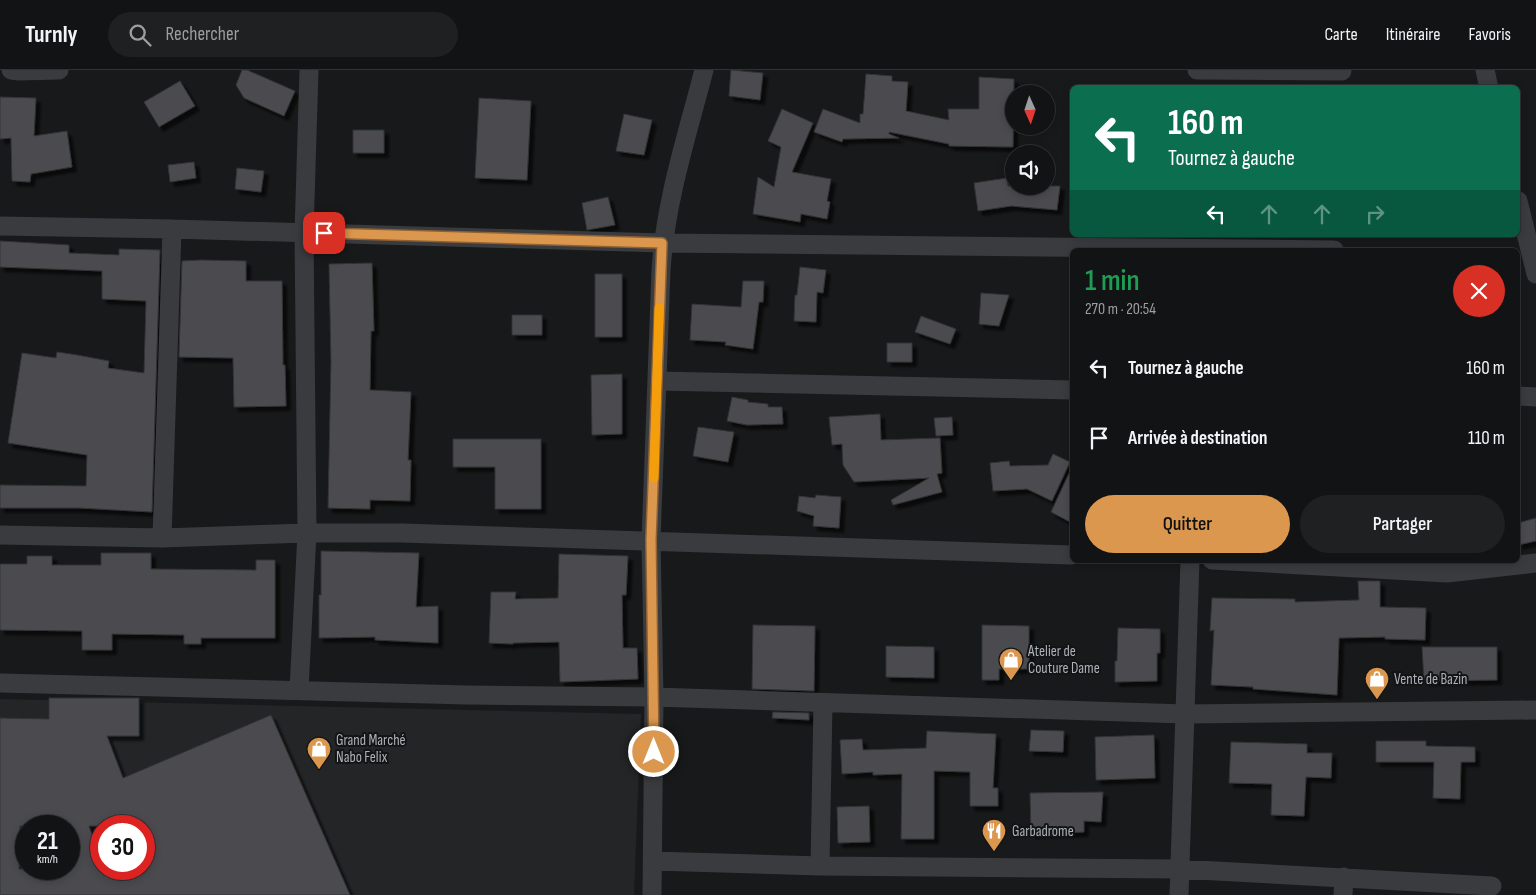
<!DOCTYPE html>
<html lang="fr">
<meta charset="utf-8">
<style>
:root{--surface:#121314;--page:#1f2022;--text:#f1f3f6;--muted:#9c9ea0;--line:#313234;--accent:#dc974f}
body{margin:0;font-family:"Sofia Sans Condensed",sans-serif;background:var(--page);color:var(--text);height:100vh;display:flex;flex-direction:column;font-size:19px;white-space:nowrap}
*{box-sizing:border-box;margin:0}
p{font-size:16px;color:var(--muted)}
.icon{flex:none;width:28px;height:28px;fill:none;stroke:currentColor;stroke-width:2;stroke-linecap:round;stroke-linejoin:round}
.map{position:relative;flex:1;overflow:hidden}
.panel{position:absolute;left:1070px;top:178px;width:450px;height:315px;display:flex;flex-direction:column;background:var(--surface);border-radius:8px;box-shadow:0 2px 8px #0003,0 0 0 1px var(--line)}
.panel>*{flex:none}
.hud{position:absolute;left:1070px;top:15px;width:450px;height:152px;border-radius:8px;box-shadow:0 2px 8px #0003,0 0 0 1px var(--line);background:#0b6e4f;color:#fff;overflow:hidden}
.needle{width:32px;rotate:177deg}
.controls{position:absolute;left:1005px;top:15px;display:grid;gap:10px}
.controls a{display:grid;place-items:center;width:50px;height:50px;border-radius:50%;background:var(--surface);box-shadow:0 2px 8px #0003,0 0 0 1px var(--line);font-size:25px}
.speed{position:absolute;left:15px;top:745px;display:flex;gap:10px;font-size:25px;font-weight:700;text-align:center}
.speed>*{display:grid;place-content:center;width:65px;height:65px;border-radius:50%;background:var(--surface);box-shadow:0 2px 8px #0003,0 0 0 1px var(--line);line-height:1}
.speed small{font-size:12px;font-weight:400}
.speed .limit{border:8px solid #d22;background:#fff;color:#111}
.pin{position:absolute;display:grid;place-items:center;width:42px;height:42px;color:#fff;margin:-21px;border-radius:10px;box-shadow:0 2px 8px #0006}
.me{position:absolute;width:55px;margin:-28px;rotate:0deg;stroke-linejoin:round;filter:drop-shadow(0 0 4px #0008)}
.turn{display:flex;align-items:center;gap:18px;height:105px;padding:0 15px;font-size:22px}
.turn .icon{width:65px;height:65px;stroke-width:2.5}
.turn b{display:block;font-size:35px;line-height:42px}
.lanes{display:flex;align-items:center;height:48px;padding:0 15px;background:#0003;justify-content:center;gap:25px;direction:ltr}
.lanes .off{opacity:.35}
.round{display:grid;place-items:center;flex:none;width:52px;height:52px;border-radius:26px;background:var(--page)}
.head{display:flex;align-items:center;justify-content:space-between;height:85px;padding:0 15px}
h1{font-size:30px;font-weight:600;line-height:38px;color:#1e9e55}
.button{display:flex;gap:10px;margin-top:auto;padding:10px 15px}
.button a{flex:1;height:58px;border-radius:30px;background:var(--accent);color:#111;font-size:20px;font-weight:600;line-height:58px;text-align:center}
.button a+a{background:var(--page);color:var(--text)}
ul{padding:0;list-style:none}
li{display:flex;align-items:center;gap:15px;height:70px;padding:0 15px}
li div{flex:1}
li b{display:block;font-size:19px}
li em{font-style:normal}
header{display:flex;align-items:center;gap:30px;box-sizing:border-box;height:70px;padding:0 25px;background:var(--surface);border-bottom:1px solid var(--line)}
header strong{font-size:24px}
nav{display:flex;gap:28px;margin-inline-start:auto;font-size:18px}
.search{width:350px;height:45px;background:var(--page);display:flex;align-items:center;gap:12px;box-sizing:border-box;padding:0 18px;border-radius:28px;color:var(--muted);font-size:19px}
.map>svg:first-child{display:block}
.built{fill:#242527;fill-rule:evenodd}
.building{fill:#4b4c4f;stroke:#333336;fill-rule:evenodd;filter:url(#shadow)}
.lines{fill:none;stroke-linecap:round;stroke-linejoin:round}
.street{stroke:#3a3b3f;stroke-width:19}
.route-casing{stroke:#8f6233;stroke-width:12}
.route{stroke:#dc974f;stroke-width:9}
.slow{stroke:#f59e0b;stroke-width:9}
.labels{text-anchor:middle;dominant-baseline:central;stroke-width:4;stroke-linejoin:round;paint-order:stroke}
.poi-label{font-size:15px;fill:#acb2b8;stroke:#131415;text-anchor:start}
</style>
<header>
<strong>Turnly</strong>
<div class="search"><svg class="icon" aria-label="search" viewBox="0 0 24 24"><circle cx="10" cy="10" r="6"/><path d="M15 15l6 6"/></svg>Rechercher</div>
<nav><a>Carte</a><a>Itinéraire</a><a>Favoris</a></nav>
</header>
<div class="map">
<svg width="1536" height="825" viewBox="0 0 1536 825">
<defs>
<filter id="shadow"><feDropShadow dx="4.5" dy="4.5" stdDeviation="1" flood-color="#0009"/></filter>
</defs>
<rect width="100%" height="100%" fill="#18191a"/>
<path class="built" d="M 0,629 L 641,644 L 634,825 L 0,825 ZM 26,756 L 69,756 L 69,799 L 26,799 ZM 101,756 L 144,756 L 144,799 L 101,799 Z"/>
<path class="building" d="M 242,0 L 247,0 L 295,21 L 284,46 L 244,28 L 236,15 Z
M 731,0 L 763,3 L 760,30 L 729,26 Z
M 866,4 L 892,6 L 892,11 L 908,12 L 906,41 L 949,50 L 948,39 L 979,39 L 979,7 L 1014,9 L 1013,77 L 949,76 L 949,74 L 889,62 L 889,64 L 899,68 L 843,69 L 842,72 L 814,62 L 823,39 L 860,53 L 860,44 L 863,44 Z
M 180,11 L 195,36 L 159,57 L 144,32 Z
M 0,27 L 36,28 L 34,66 L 67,61 L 72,97 L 31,104 L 30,112 L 12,111 L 11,68 L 0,69 Z
M 479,28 L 531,31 L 527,110 L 475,108 Z
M 782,39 L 813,53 L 792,102 L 831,109 L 827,131 L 830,132 L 827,149 L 801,144 L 800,152 L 753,144 L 758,107 L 774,117 L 781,77 L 768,71 Z
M 624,44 L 652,50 L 644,85 L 616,81 Z
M 353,60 L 384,60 L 384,83 L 353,83 Z
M 194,92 L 196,108 L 170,112 L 168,95 Z
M 237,98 L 264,101 L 261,122 L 235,119 Z
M 1007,108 L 1008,116 L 1060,116 L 1057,140 L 1011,136 L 978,141 L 974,113 Z
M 608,127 L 615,155 L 587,160 L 582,133 Z
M 0,171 L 69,175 L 69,183 L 119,185 L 119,179 L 160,180 L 152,442 L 79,438 L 0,438 L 0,415 L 86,416 L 87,385 L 8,373 L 22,283 L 56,288 L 57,282 L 77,285 L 109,291 L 108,298 L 144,303 L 146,231 L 102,229 L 102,201 L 0,197 Z
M 201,190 L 246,191 L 246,211 L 282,211 L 283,295 L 285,295 L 286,336 L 234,337 L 233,288 L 179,287 L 182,191 Z
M 372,193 L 374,261 L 371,261 L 370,320 L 411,322 L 408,390 L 411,390 L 410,431 L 370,430 L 370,439 L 328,438 L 331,291 L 329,194 Z
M 800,197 L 826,200 L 823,223 L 817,222 L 816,252 L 794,251 L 795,225 L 797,225 Z
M 595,204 L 622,204 L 622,267 L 595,267 Z
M 743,211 L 764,211 L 763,232 L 759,232 L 753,279 L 725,275 L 726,272 L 690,270 L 692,234 L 741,237 Z
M 981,223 L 1009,225 L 999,256 L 979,254 Z
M 512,245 L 542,245 L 542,265 L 512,265 Z
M 921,246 L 956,259 L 950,274 L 915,262 Z
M 887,273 L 912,273 L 912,292 L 887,292 Z
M 622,304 L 622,364 L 592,365 L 591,305 Z
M 732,327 L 748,330 L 748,332 L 768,334 L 768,337 L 782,337 L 783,354 L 747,355 L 727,351 Z
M 880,344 L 881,370 L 940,368 L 942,403 L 937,404 L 942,422 L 893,435 L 891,430 L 929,408 L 854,412 L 843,395 L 842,374 L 832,375 L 829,347 Z
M 952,347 L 953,365 L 936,366 L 934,348 Z
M 698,357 L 734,362 L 728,392 L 693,386 Z
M 453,369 L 541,369 L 541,439 L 495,439 L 495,397 L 453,397 Z
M 1053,384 L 1070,392 L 1052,431 L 1027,419 L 993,421 L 990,393 L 1009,391 L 1010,396 L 1048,395 Z
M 1072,397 L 1072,453 L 1051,442 Z
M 816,425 L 841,427 L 839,458 L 813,456 L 814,446 L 797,441 L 799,426 L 815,428 Z
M 1536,448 L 1536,471 L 1518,475 L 1518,453 Z
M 321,481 L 419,483 L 416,537 L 438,536 L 438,573 L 375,570 L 375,567 L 319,568 L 319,525 L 321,525 Z
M 101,483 L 151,483 L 151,499 L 256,500 L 256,490 L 275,490 L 275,568 L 201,568 L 201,574 L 184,574 L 184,565 L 112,564 L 112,580 L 82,580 L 82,561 L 0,560 L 0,494 L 27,494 L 27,486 L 52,486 L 52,495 L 101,495 Z
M 559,484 L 628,486 L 626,525 L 622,525 L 623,578 L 637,578 L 638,609 L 560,612 L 559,572 L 513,573 L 513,574 L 489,573 L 491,522 L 516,522 L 515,529 L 558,528 Z
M 1358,511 L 1380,511 L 1380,537 L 1426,538 L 1425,570 L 1385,569 L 1385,567 L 1339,568 L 1337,625 L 1253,619 L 1253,617 L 1211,615 L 1214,560 L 1210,561 L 1212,528 L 1295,529 L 1295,532 L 1359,530 Z
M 753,555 L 815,556 L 814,621 L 752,619 Z
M 982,555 L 1029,556 L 1029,599 L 999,599 L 999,610 L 982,610 Z
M 1118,558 L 1160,559 L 1160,583 L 1157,583 L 1157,611 L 1115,612 L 1115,591 L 1117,591 Z
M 886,576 L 934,577 L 934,608 L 886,607 Z
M 1422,577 L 1497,577 L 1497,610 L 1424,611 Z
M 49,628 L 139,628 L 139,666 L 107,666 L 123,708 L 271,645 L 350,825 L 0,825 L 0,648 L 49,649 ZM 20,756 L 69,756 L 69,799 L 19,799 ZM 89,756 L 144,756 L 144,799 L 101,799 L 101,791 Z
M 773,642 L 809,643 L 809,650 L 772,648 Z
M 1031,660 L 1064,661 L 1063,682 L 1029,681 Z
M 927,661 L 996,664 L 993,718 L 998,718 L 998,736 L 970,736 L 970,702 L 934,701 L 934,769 L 901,769 L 902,704 L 873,705 L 873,702 L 842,704 L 840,670 L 862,669 L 863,680 L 926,678 Z
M 1154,665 L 1155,708 L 1096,710 L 1095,667 Z
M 1376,671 L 1426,671 L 1426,676 L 1475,677 L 1475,692 L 1461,692 L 1460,729 L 1433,728 L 1434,692 L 1376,692 Z
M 1231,672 L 1307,674 L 1307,683 L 1332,683 L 1331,708 L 1306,707 L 1304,746 L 1271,745 L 1272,714 L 1229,713 Z
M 1103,722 L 1101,752 L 1084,751 L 1084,762 L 1031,764 L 1030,723 Z
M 869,736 L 870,772 L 838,773 L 837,737 Z"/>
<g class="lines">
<path class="street" d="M 11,0 L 19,1 L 59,0
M 1197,0 L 1342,1
M 1485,0 L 1489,18
M 1518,131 L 1536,204
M 0,156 L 172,159 L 663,173 L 1334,180
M 657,311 L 1072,320
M 1518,326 L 1536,327
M 0,465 L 162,468 L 307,463 L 402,463 L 1072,485
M 162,468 L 172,159
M 1212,490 L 1447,503 L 1536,493
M 0,613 L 467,625 L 654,627 L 1185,644 L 1536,640
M 299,620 L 307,463 L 304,163 L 309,0
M 653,791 L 820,796 L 1179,799 L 1492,816
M 820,796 L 823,634
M 652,825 L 654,627 L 651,470 L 661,201 C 665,132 687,66 704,0
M 1179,825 L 1190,490
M 1343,825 L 1344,807"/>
</g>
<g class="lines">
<defs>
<path id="route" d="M 324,163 L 662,173 L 651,470 L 654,682"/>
</defs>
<use href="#route" class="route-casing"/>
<use href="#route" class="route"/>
<path class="slow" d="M 654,408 L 659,238"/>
</g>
<defs>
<symbol id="shop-pin" viewBox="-11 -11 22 30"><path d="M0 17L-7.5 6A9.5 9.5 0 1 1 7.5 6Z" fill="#dc974f" stroke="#131415"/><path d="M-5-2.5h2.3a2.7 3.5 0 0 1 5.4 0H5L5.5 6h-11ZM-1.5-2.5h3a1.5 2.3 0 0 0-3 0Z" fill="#fff"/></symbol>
<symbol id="restaurant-pin" viewBox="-11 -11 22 30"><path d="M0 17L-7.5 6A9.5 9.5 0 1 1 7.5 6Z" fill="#dc974f" stroke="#131415"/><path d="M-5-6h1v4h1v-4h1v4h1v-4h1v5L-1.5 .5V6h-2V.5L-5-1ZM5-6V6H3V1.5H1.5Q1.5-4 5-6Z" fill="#fff"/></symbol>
</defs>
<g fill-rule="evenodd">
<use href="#shop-pin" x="997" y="576" width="28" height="38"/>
<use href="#shop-pin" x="1363" y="595" width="28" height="38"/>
<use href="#shop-pin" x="305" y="665" width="28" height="38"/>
<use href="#restaurant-pin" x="980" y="747" width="28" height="38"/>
</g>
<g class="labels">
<g class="poi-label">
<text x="1028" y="581">Atelier de<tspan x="1028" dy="17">Couture Dame</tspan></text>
<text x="1394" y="609">Vente de Bazin</text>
<text x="336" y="670">Grand Marché<tspan x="336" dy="17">Nabo Felix</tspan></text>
<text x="1012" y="761">Garbadrome</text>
</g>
</g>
</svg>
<div class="controls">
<a><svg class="needle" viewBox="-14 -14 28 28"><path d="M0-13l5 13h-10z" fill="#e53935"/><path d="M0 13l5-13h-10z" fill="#9c9ea0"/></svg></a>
<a><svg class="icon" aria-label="sound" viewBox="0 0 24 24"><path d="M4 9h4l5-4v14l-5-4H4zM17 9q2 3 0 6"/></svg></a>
</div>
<div class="speed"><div>21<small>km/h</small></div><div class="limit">30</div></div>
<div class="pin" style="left:324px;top:163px;background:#d93025"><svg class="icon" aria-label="arrive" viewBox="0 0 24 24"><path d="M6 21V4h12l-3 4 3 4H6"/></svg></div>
<svg class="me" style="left:654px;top:682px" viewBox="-20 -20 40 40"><circle r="17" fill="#dc974f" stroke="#fff" stroke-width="3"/><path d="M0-11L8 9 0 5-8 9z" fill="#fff"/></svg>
<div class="hud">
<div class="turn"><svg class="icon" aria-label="left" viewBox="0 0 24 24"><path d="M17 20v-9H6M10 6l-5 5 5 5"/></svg><div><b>160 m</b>Tournez à gauche</div></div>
<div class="lanes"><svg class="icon" aria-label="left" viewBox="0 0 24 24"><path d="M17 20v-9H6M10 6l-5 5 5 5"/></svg><svg class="icon off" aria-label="ahead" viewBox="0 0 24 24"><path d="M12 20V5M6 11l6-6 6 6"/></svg><svg class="icon off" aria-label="ahead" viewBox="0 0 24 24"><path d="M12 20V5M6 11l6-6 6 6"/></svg><svg class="icon off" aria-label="right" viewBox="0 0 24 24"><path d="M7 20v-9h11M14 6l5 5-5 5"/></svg></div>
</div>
<section class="panel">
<div class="head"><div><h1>1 min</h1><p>270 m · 20:54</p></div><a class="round" style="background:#d93025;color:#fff"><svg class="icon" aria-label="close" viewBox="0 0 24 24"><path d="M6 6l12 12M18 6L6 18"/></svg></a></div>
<ul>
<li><svg class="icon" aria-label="left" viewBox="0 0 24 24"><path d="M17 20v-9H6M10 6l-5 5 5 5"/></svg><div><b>Tournez à gauche</b></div><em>160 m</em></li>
<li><svg class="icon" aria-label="arrive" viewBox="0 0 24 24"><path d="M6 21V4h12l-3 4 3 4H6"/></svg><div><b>Arrivée à destination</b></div><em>110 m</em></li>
</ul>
<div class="button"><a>Quitter</a><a>Partager</a></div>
</section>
</div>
